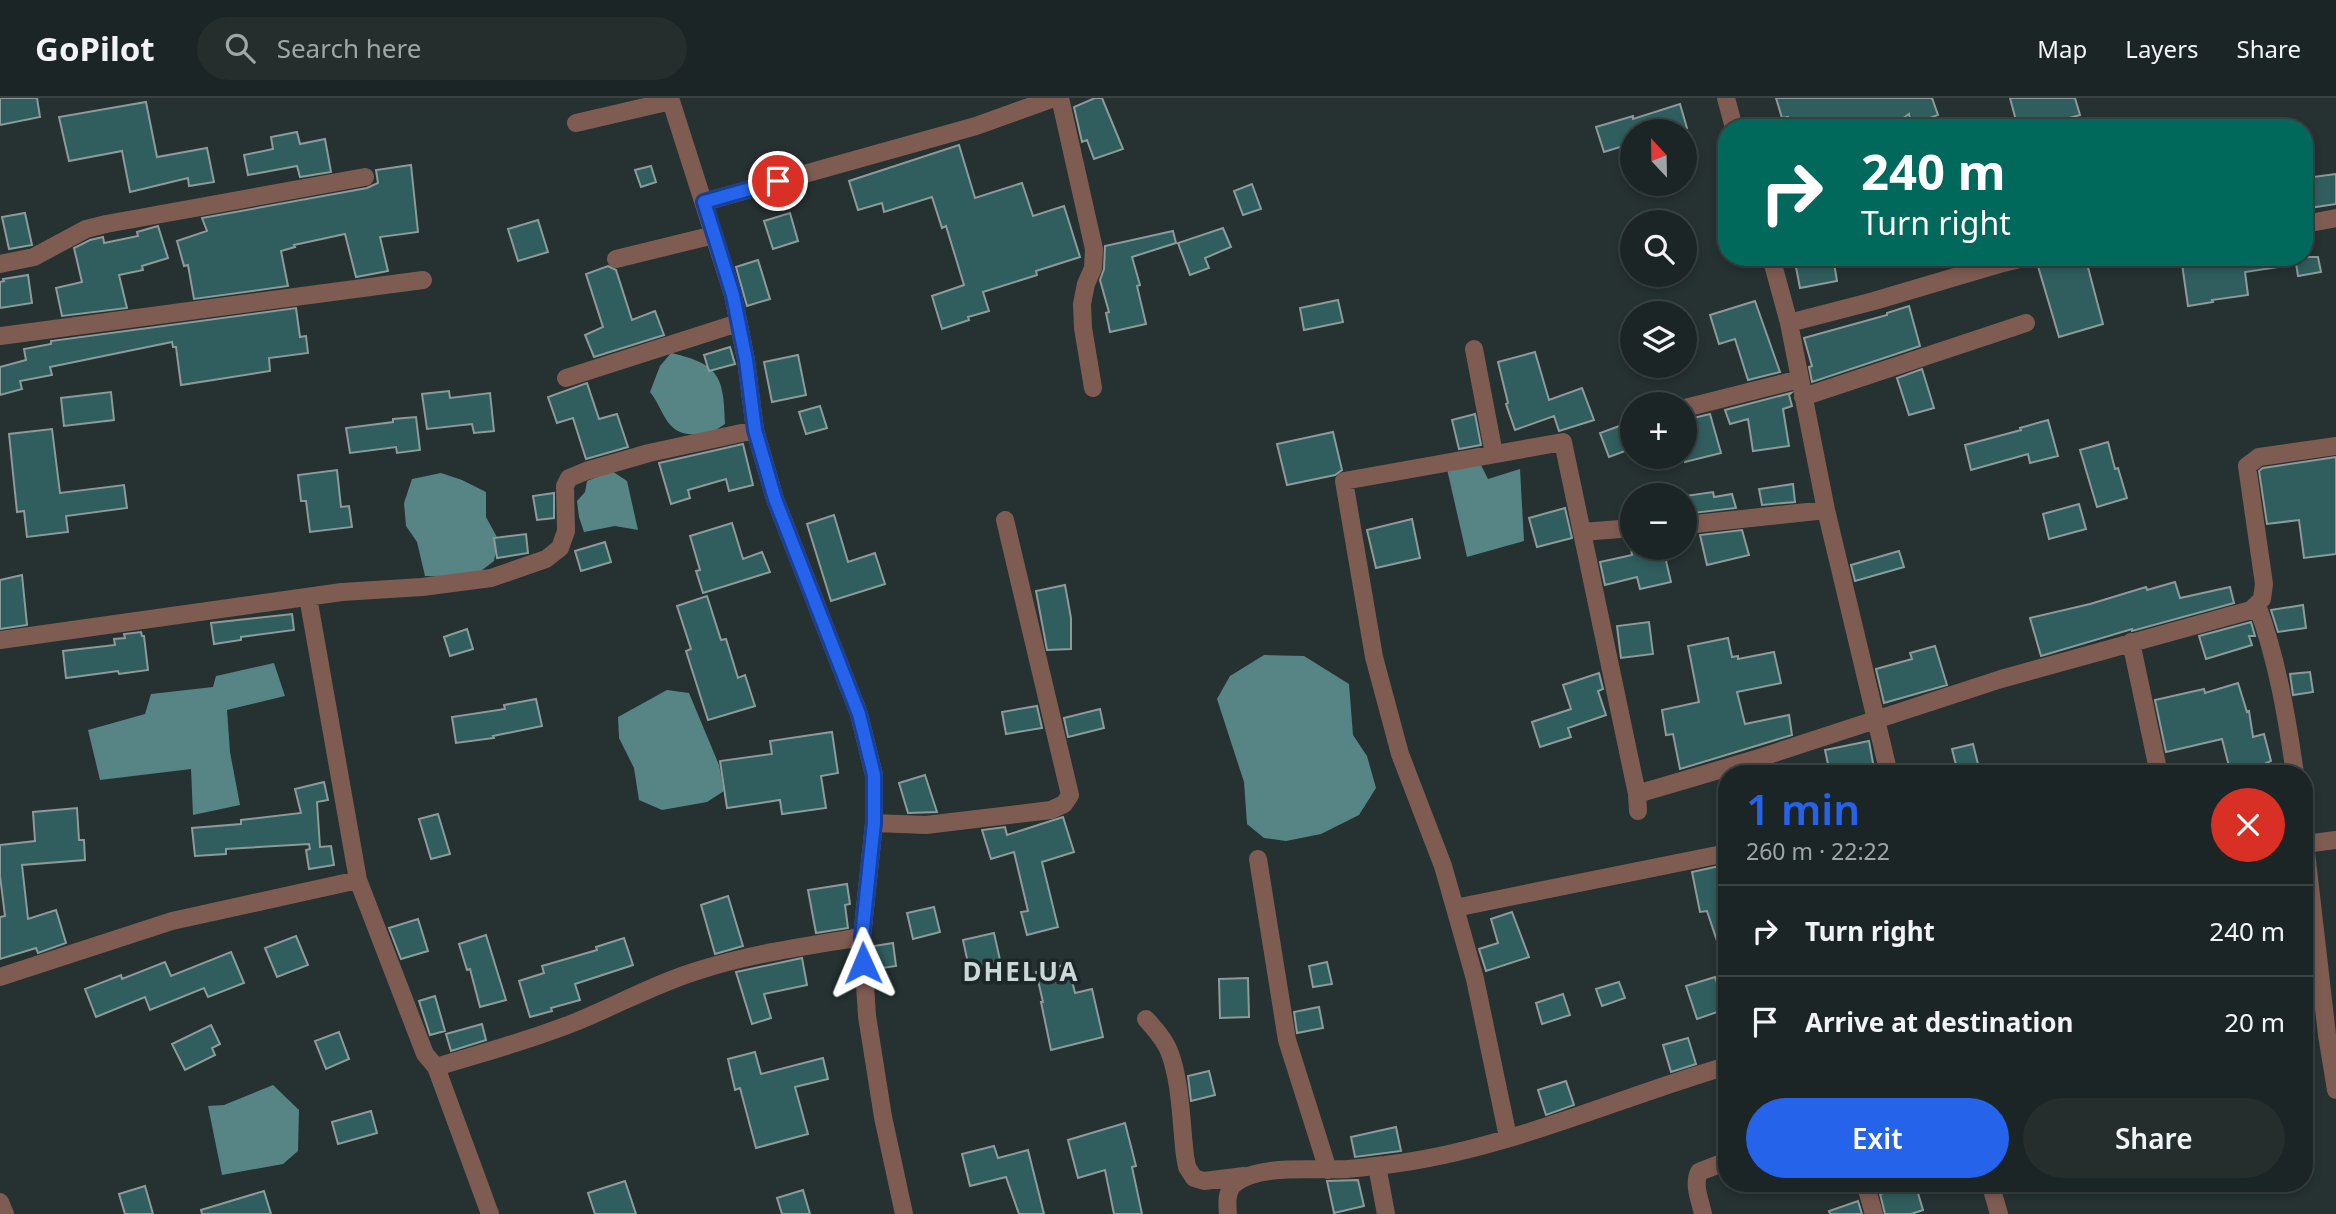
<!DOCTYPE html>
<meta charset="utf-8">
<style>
:root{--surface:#1c2525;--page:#252d2d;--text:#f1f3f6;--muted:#a0a5a7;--line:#3a4242;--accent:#2563eb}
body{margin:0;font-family:"Noto Sans",sans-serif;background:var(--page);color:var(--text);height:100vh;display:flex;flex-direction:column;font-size:26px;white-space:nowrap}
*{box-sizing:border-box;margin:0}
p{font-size:23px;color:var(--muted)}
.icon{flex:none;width:38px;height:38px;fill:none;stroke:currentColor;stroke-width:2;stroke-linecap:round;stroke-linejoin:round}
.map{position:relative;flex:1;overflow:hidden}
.sheet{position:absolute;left:1718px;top:667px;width:595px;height:427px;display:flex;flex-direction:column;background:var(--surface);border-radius:28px;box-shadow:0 4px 10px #0003,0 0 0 2px var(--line)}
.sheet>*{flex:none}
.banner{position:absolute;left:1718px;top:21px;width:595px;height:147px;border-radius:28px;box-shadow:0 4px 10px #0003,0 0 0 2px var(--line);background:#00695c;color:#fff;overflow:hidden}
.needle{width:46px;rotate:338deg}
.fabs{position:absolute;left:1620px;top:21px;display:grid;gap:14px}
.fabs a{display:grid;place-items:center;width:77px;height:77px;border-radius:50%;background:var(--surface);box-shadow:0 4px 10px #0003,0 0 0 2px var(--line);font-size:35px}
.pin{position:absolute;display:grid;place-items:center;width:60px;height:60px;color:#fff;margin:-30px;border:4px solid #fff;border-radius:50%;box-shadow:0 2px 7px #0007}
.me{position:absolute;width:77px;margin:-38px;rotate:359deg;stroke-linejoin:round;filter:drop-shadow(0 0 5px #0008)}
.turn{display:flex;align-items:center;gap:24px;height:147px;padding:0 28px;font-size:32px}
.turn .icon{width:91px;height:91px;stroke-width:2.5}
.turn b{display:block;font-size:49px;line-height:60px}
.round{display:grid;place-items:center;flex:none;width:74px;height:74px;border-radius:37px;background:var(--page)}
.head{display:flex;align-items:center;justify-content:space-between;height:119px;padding:0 28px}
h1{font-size:42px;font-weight:600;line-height:52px;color:var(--accent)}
.primary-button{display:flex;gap:14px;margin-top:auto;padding:14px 28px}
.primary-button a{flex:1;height:80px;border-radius:42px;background:var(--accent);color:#fff;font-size:28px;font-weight:600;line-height:80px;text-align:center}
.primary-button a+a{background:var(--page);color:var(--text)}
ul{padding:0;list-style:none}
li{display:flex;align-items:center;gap:21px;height:91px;padding:0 28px;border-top:2px solid var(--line)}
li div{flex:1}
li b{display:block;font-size:26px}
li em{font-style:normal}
header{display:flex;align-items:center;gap:42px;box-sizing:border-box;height:98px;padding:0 35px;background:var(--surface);border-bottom:2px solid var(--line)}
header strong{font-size:33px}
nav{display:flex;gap:38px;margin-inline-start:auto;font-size:24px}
.search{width:490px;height:63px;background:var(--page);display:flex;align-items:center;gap:18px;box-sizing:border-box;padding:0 24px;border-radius:38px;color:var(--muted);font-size:26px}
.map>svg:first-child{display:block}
.water{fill:#578585}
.building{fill:#305d5d;stroke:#8d9a9a;stroke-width:2}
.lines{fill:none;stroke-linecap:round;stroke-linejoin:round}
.street{stroke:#7f5c52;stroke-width:18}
.route-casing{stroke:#184099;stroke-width:18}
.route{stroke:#2563eb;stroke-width:12}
.labels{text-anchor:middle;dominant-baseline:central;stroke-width:7;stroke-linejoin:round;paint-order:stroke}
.district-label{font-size:26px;font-weight:bold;letter-spacing:2px;fill:#cbd8d8;stroke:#1d2727}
</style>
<header>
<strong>GoPilot</strong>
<div class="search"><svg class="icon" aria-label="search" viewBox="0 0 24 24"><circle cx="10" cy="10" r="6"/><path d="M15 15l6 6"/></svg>Search here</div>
<nav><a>Map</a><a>Layers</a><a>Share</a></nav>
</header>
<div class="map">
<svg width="2336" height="1116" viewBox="0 0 2336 1116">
<rect width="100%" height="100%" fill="#263131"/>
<path class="water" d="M 671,255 C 719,266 724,278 725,326 L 708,337 C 700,337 687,337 680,334 C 664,327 661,307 650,294 L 660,268 Z
M 1479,363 L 1488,381 L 1520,371 L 1524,443 L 1467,459 L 1447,371 Z
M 612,373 L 627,383 L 638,432 L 615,428 L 584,434 L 579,419 L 577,403 L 585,394 L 587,383 Z
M 441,375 L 462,382 L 486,394 L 486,419 L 498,441 L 494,463 L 473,479 L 425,478 L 417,444 L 406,428 L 404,405 L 412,381 Z
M 1264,557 L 1304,558 L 1349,586 L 1353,637 L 1367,658 L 1376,690 L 1359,717 L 1321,736 L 1286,743 L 1264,740 L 1247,726 L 1244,684 L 1217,601 L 1230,578 Z
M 274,565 L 285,598 L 227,612 L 230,654 L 240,707 L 193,717 L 191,671 L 100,682 L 88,632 L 145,616 L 151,596 L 213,589 L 216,578 Z
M 667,592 L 689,595 L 719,667 L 724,693 L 707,704 L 662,712 L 639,702 L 634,670 L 619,640 L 618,619 Z
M 273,987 L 299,1012 L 298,1053 L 283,1066 L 222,1077 L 208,1008 L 224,1007 Z"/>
<path class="building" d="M 0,0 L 37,0 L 40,19 L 0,27 Z
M 1095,0 L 1102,0 L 1123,51 L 1094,61 L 1087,42 L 1082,44 L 1074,9 Z
M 1776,0 L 1932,0 L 1938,17 L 1911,27 L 1909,16 L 1889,30 L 1790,30 L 1788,19 L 1782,20 Z
M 2010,0 L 2075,0 L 2080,17 L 2051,25 L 2052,30 L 2018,30 Z
M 146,4 L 157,59 L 207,50 L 214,84 L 189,88 L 188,80 L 130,94 L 122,53 L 69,63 L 59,19 Z
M 1680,6 L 1687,30 L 1678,33 L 1633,33 L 1633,45 L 1604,54 L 1596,29 L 1633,18 L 1633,21 Z
M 297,34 L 300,46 L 325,41 L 331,74 L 300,79 L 297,68 L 248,77 L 244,57 L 273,51 L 271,39 Z
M 959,47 L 975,100 L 1022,85 L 1033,118 L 1064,108 L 1080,159 L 1036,173 L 1037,177 L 983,194 L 989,213 L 968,219 L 969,222 L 942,231 L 932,198 L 964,187 L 946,128 L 942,130 L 932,99 L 884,114 L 882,105 L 858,112 L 849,83 Z
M 411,67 L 418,134 L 380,139 L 388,173 L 356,179 L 345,136 L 294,147 L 295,149 L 281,153 L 288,188 L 194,201 L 188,167 L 184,168 L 177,143 L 207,133 L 202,120 L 367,90 L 378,85 L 376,72 Z
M 651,68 L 656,84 L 641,89 L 635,72 Z
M 2336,76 L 2336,106 L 2309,110 L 2305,80 Z
M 1252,86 L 1261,111 L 1243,117 L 1234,93 Z
M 25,115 L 32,147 L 9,151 L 2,119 Z
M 790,115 L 798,143 L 773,151 L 764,123 Z
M 538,122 L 548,154 L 518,163 L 508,131 Z
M 158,128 L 168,160 L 142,168 L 143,172 L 119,177 L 127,210 L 62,218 L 56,190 L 82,184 L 74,150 L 90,142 L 103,139 L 104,145 L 138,138 L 137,134 Z
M 1223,130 L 1231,149 L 1205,160 L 1209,170 L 1190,177 L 1178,145 Z
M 1173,133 L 1176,145 L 1132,159 L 1140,187 L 1137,188 L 1146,226 L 1110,234 L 1106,215 L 1109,214 L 1100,182 L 1104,171 L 1105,148 Z
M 1794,159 L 1833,159 L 1837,183 L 1800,190 Z
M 2039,159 L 2055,159 L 2056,162 L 2086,162 L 2103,226 L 2059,239 L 2037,165 Z
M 2181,159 L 2279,159 L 2279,169 L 2245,174 L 2248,197 L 2212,202 L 2213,204 L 2188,208 Z
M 2295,159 L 2318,159 L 2321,174 L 2298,178 Z
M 758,162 L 770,201 L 747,208 L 736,169 Z
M 608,168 L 616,172 L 632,222 L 655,213 L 664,237 L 594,259 L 585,237 L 603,229 L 586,176 Z
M 28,177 L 32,205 L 0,210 L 0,184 L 4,183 L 3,181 Z
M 1338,202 L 1343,224 L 1304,232 L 1300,210 Z
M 1755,203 L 1780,274 L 1748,282 L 1735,241 L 1719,246 L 1710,217 Z
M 1909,208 L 1920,248 L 1812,284 L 1809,269 L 1812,268 L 1804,240 L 1887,217 L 1887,215 Z
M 296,210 L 300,239 L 306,238 L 308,255 L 269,260 L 270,273 L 181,287 L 176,249 L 173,249 L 172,244 L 50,269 L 52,277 L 20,283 L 22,291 L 0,297 L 0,269 L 26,262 L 24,251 L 51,246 L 51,243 Z
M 730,249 L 735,266 L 709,273 L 704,257 Z
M 1535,254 L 1549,302 L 1582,290 L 1594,322 L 1559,333 L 1554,318 L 1515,332 L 1506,306 L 1508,305 L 1498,264 Z
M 798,257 L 806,297 L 772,304 L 764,264 Z
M 1922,271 L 1934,310 L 1909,317 L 1897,280 Z
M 587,285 L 599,321 L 617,316 L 628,349 L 586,361 L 573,320 L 557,325 L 548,299 Z
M 449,293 L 450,300 L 490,295 L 494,333 L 474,335 L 472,326 L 427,331 L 422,296 Z
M 111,294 L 114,322 L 64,328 L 61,300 Z
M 1791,295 L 1789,297 L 1792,308 L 1783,311 L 1789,348 L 1753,353 L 1748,321 L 1730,326 L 1725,312 Z
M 820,308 L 827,330 L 806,336 L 799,314 Z
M 1475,316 L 1481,347 L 1459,351 L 1452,322 Z
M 1710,316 L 1721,355 L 1685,364 L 1685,322 Z
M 416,319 L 420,352 L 397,355 L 396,349 L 350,355 L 346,330 L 393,324 L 393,321 Z
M 2048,322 L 2058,358 L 2030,365 L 2028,356 L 1971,372 L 1965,347 L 2021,332 L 2020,330 Z
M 1633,323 L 1633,350 L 1609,359 L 1600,335 Z
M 52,331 L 60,395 L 124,387 L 127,410 L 66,418 L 68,434 L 27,439 L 24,413 L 17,414 L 9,336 Z
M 1333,334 L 1342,372 L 1335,377 L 1287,387 L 1277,346 Z
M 2108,344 L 2115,371 L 2118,370 L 2127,400 L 2097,409 L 2080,352 Z
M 743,346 L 753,387 L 729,393 L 726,381 L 688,392 L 690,400 L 671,406 L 659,365 Z
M 2336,359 L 2336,456 L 2304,460 L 2299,422 L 2267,426 L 2259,373 L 2263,370 Z
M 337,372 L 341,409 L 349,408 L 352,429 L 310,434 L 306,403 L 301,403 L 298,377 Z
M 1793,386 L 1795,404 L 1762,407 L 1759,391 Z
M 1713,394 L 1714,399 L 1732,396 L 1736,410 L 1685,416 L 1685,398 Z
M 554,395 L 554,420 L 537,422 L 533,398 Z
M 2079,406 L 2086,431 L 2049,441 L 2043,416 Z
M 1565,410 L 1572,440 L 1537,449 L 1529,420 Z
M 834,417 L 848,464 L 875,455 L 885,486 L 831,503 L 807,426 Z
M 1412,421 L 1420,460 L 1376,470 L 1367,432 Z
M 732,425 L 743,461 L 762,454 L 770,474 L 703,495 L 696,473 L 700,472 L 690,438 Z
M 1742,432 L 1749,457 L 1707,467 L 1700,437 Z
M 526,436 L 528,455 L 497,460 L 494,440 Z
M 605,444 L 611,464 L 581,473 L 575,453 Z
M 1631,450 L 1663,450 L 1671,484 L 1640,491 L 1637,479 L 1605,487 L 1600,464 L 1632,457 Z
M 1899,453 L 1904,469 L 1855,483 L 1851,467 Z
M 22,477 L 27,527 L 0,531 L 0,482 Z
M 2175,484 L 2180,500 L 2230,489 L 2234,505 L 2132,533 L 2132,531 L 2041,558 L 2030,520 L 2090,506 L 2146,489 L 2147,492 Z
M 1065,487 L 1071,520 L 1071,551 L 1047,552 L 1036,493 Z
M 707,498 L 721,542 L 726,541 L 738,580 L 745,577 L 755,608 L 708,622 L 686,553 L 691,551 L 677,508 Z
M 2303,507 L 2306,530 L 2278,534 L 2271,512 Z
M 292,516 L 294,532 L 241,539 L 241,542 L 214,546 L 211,525 Z
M 1649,524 L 1653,556 L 1621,560 L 1617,528 Z
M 2251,524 L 2255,538 L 2249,538 L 2252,547 L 2206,561 L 2199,538 Z
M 467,531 L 473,551 L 450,558 L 444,539 Z
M 141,534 L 142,538 L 144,538 L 148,572 L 119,576 L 118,573 L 66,580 L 63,553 L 115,547 L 114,541 L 125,540 L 124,536 Z
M 1728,540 L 1732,559 L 1738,558 L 1738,561 L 1774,554 L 1781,585 L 1737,594 L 1745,626 L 1789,617 L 1792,637 L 1680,671 L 1673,636 L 1666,637 L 1662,612 L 1699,604 L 1688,548 Z
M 1935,548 L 1947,587 L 1884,605 L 1876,571 L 1912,561 L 1910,555 Z
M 2310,574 L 2313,594 L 2293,597 L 2290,576 Z
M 1599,575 L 1603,591 L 1598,593 L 1606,617 L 1568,630 L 1571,639 L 1540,649 L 1532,624 L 1571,611 L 1563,587 Z
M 2238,585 L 2247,614 L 2249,613 L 2253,639 L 2264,636 L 2271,663 L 2266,665 L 2269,676 L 2231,676 L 2222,641 L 2166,654 L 2155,602 L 2204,591 L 2205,595 Z
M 536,601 L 542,628 L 493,638 L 494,640 L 456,645 L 452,619 L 505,611 L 504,607 Z
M 1037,608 L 1042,630 L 1006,636 L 1002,614 Z
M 1100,611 L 1104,630 L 1068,639 L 1064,620 Z
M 832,634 L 838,675 L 821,678 L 826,710 L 782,716 L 780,702 L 727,710 L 720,663 L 772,656 L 770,643 Z
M 1869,643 L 1875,676 L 1830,676 L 1825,652 Z
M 1973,646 L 1978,666 L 1957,671 L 1952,651 Z
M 925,677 L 937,714 L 908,715 L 899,685 Z
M 324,684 L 328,702 L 317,704 L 320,749 L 331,748 L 334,767 L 309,771 L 306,752 L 310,751 L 309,746 L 226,751 L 226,756 L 195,758 L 192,730 L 241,726 L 241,722 L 301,715 L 295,691 Z
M 77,710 L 79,742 L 84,742 L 85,762 L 22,767 L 28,821 L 56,812 L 66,845 L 38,855 L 36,850 L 0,861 L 0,819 L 5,818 L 0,778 L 0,747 L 35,743 L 33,714 Z
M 438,716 L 450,756 L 431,761 L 419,721 Z
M 1063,719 L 1074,754 L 1042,764 L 1058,829 L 1027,837 L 1021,814 L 1028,813 L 1014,754 L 991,761 L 982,732 L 1005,729 L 1007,737 Z
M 1724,767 L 1727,786 L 1727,863 L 1724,864 L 1707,813 L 1700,814 L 1692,774 Z
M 847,786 L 850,806 L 845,807 L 848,830 L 816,835 L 808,792 Z
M 728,798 L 743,848 L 715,856 L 701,807 Z
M 934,809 L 940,834 L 913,841 L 907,815 Z
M 1512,814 L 1529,859 L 1486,873 L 1479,851 L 1498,845 L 1491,821 Z
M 418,821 L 428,853 L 401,861 L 389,830 Z
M 994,835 L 1000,862 L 969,870 L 963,842 Z
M 486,837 L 506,902 L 480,909 L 470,871 L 467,872 L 459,846 Z
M 296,838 L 308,867 L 277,879 L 265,850 Z
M 624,840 L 633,867 L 575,886 L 580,902 L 551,910 L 552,913 L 530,919 L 519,883 L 544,875 L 542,868 L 597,852 L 596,849 Z
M 893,845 L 896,868 L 875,871 L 874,848 Z
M 231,854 L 244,885 L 208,899 L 204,890 L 150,912 L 145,899 L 96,919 L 85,891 L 121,877 L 122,881 L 165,864 L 171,878 Z
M 802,860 L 807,887 L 764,896 L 771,920 L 752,926 L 736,874 Z
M 1327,864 L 1332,886 L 1313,889 L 1309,868 Z
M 1068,866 L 1075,895 L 1092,891 L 1103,939 L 1051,952 L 1041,904 L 1043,904 L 1036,874 Z
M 1715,879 L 1726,911 L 1697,921 L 1686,888 Z
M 1248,880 L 1249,919 L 1220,920 L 1219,881 Z
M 1619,884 L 1625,900 L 1602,908 L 1596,891 Z
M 1563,896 L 1570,917 L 1542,926 L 1536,905 Z
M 435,898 L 445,933 L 430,937 L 419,903 Z
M 1319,909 L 1323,930 L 1297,935 L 1294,914 Z
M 482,926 L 486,942 L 451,953 L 446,936 Z
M 211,927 L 220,946 L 212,950 L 215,957 L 185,972 L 172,946 Z
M 339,934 L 349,961 L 326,971 L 315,943 Z
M 1688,940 L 1696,966 L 1671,974 L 1663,947 Z
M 755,954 L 761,976 L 823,960 L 828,981 L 795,989 L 808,1036 L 756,1050 L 740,990 L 735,992 L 728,961 Z
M 1209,973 L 1215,997 L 1191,1003 L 1188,978 Z
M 1566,983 L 1574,1007 L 1546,1017 L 1538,992 Z
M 371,1013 L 377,1035 L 338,1046 L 332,1024 Z
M 1125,1025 L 1136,1068 L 1132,1069 L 1142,1116 L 1114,1116 L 1105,1072 L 1078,1080 L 1068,1042 Z
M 1396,1029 L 1401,1053 L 1355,1059 L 1351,1039 Z
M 994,1048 L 998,1060 L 1028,1052 L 1044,1116 L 1019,1116 L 1006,1079 L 970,1088 L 962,1056 Z
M 1358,1082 L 1364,1108 L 1334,1115 L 1327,1083 Z
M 625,1083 L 636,1116 L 595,1116 L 588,1095 Z
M 1915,1085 L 1923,1112 L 1911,1116 L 1885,1116 L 1880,1096 Z
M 145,1088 L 153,1116 L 125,1116 L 119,1096 Z
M 803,1092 L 810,1116 L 782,1116 L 777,1100 Z
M 264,1093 L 271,1116 L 202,1116 L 201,1112 Z
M 1858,1103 L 1862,1116 L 1830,1116 L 1829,1113 Z"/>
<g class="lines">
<path class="street" d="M 670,0 L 733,197 L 746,262 L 755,332 L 775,401 L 859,616 L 874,677 L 874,725 L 862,839 L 867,918 L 883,1019 L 904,1116
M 1060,0 L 1094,151 L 1093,170 L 1086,186 L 1082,206 L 1083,230 L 1093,290
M 1726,0 L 1734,30
M 576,25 L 671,3
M 704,104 L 976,28 L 1054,0
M 2305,126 L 2336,120
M 1771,159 L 1789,225 L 1826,412 L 1889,676
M 616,161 L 714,137
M 0,166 L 34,159 L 86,131 L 106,126 L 365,79
M 1789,225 L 1874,203 L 1999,166 L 2028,159
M 0,238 L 423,182
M 1474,251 L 1494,356
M 566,280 L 738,225
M 1803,299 L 2026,225
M 1685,310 L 1800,281
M 1685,427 L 1826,412
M 1582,434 L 1633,430
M 308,499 L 358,782 L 425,956 L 436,969 L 490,1116
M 2257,507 C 2277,561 2287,619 2295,676
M 0,542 L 342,494 L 422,489 L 491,480 L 546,461 L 560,450 L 566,433 L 565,388 L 569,380 L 586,373 L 649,355 L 755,332
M 2131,544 L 2159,676
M 1637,696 L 1756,661 L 2001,581 L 2251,512 L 2262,501 L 2264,486 L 2247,368 L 2259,359 L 2336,348
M 874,725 L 926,727 L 1051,712 L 1064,706 L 1070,697 L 1005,422
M 2305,745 L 2327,937 L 2336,992
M 2305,746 L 2336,742
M 1258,761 L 1287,942 L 1328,1072
M 1455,810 L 1727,755
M 0,879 L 172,823 L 358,782
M 1146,921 C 1155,931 1164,941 1169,953 C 1181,983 1181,1025 1185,1058 L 1187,1069 L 1194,1080 L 1204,1083 L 1244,1078
M 436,969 C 482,955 528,943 573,925 C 616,908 656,885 700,872 C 754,855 806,848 862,839
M 1508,1039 L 1475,881 L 1455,810 L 1443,768 L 1400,656 L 1374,559 L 1344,383 L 1563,344 L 1637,696 L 1638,713
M 1377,1068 L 1386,1116
M 1865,1085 L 1874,1116
M 1990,1085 L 1999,1116
M 0,1104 L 5,1116
M 1228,1116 C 1227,1106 1226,1094 1234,1086 C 1259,1065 1317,1073 1348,1071 C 1361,1070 1373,1068 1385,1067 C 1504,1053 1614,1001 1727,968
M 1703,1116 C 1700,1102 1693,1087 1699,1074 L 1727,1063"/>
</g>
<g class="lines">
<defs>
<path id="route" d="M 778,83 L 704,104 L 733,197 L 746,262 L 755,332 L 775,401 L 859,616 L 874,677 L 874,725 L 862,839 L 863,865"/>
</defs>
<use href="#route" class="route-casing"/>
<use href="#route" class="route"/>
</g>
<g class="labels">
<g class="district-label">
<text x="1021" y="873">DHELUA</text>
</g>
</g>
</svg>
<div class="fabs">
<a><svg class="needle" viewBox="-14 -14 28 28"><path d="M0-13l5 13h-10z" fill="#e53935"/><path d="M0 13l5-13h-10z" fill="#a0a5a7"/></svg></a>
<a><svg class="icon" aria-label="search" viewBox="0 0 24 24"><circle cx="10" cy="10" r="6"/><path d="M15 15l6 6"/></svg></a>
<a><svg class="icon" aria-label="layers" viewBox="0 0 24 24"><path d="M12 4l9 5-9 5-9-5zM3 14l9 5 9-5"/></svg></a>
<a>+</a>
<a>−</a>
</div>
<div class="pin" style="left:778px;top:83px;background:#d93025"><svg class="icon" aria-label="arrive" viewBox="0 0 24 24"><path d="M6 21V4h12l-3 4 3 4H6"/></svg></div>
<svg class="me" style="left:863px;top:865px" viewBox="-20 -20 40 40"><path d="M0-17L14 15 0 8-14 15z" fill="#2563eb" stroke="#fff" stroke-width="4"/></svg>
<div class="banner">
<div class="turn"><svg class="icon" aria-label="right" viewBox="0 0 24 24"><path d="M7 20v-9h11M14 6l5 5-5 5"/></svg><div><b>240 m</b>Turn right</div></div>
</div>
<section class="sheet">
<div class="head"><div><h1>1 min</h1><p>260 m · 22:22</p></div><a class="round" style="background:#d93025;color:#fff"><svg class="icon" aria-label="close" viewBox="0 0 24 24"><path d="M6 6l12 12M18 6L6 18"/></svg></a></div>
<ul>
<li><svg class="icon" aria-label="right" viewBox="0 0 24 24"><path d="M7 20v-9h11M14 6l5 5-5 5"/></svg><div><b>Turn right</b></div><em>240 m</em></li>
<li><svg class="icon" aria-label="arrive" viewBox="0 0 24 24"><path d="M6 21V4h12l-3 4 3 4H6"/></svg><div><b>Arrive at destination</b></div><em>20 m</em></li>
</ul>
<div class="primary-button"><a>Exit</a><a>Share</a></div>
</section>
</div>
